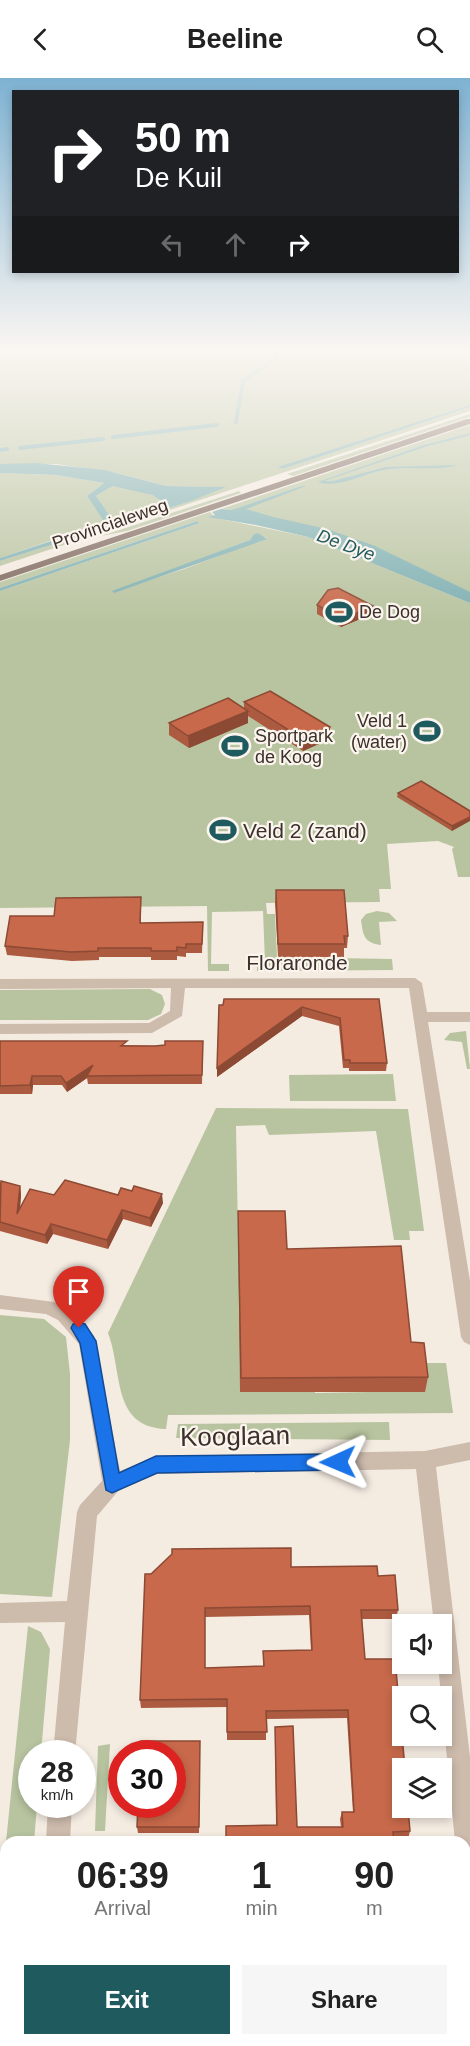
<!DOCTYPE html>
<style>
:root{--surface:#fff;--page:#f6f6f6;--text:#222;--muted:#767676;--accent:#1f5a5e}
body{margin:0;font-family:Helvetica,sans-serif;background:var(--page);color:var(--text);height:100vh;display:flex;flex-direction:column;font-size:22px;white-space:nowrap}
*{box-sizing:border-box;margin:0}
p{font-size:20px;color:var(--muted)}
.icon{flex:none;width:33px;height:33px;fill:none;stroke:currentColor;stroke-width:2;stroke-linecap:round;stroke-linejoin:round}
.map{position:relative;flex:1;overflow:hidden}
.side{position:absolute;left:0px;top:1758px;width:471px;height:210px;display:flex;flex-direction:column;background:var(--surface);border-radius:18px 18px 0 0;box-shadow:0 3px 9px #0003}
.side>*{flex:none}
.hud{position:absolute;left:12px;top:12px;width:447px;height:183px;border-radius:0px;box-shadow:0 3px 9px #0003;background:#202124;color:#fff;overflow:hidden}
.fabs{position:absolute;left:392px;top:1536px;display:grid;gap:12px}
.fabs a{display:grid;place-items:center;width:60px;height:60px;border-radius:0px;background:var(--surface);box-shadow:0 3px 9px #0003;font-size:30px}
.speed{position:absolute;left:18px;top:1662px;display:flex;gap:12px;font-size:30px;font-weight:700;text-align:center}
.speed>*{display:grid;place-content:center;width:78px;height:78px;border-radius:50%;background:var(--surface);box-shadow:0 3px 9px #0003;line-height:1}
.speed small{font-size:15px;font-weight:400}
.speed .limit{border:9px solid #d22;background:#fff;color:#111}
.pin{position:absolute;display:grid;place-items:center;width:51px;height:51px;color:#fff;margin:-62px -26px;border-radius:50% 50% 50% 0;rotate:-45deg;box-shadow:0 0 6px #0007}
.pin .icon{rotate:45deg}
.me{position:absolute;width:66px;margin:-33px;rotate:269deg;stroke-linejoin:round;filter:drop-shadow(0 0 4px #0008)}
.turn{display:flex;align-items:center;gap:21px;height:126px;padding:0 24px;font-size:27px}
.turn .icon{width:78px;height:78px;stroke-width:2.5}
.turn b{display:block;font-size:42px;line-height:51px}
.lanes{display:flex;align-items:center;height:57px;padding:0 24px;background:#0003;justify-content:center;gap:30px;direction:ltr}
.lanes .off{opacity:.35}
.eta{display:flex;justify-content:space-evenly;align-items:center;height:102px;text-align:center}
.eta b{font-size:36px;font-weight:700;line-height:42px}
.cta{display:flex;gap:12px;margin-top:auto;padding:12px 24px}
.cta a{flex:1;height:69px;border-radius:0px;background:var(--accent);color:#fff;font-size:24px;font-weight:700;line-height:69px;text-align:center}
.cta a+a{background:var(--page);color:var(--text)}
header{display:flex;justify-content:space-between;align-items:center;height:78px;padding:0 24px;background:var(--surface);font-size:27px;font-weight:700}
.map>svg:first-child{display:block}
.green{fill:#b8c4a0;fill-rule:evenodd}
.water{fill:#7fb0b2;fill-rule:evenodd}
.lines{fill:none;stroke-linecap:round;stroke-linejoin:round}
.stream{stroke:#7fb0b2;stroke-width:4}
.minor{fill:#cdbbac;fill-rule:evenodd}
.major{fill:#7d675c;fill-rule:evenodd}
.wall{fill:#ac5a40;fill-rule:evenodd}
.shaded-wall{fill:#8c4a34}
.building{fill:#c8694b;stroke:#8c4a34;stroke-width:1.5;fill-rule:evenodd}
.route{fill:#1a73e8;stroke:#114b97;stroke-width:1.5}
.labels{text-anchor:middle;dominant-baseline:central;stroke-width:4.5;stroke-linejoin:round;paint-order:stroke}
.far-street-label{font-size:18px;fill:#3b302b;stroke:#fbf5ee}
.far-water-label{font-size:18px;font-style:italic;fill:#1f5a5e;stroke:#fbf5ee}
.far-poi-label{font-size:18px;fill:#3b302b;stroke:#fbf5ee;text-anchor:start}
.poi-label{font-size:21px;fill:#3b302b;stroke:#fbf5ee;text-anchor:start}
.street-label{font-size:21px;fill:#3b302b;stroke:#fbf5ee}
.near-street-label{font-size:26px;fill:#3b302b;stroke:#fbf5ee}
</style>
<header><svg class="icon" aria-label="back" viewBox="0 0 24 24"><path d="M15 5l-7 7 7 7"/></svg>Beeline<svg class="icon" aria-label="search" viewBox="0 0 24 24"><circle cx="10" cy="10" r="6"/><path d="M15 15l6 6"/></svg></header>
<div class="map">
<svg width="470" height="1968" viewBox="0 0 470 1968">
<rect width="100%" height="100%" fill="#f4ebe1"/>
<path class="green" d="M 0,270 L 470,270 L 470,327 L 280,390 L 282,391 L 470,329 L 470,333 L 0,488 L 0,483 L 190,423 L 225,409 L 166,408 L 117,395 L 56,386 L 0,386 L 0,373 L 9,371 L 0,371 Z
M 470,336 L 470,339 L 293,398 L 287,396 Z
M 470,347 L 470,519 L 334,458 L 232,432 L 221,431 Z
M 0,395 L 56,397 L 104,405 L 87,418 L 105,444 L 0,480 Z
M 118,407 L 152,417 L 165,425 L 113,442 L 96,418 L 113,408 Z
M 239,413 L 241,415 L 127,453 L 101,458 Z
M 210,434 L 216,440 L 308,459 L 470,525 L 470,799 L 458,799 L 452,771 L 454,769 L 438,763 L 387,766 L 391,811 L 379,811 L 380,824 L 266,825 L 267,836 L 275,836 L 277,879 L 392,881 L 393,892 L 257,893 L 257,885 L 265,884 L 263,833 L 212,834 L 211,886 L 229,886 L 229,893 L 208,893 L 207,828 L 0,830 L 0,513 L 200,445 L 197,443 L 0,510 L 0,504 ZM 253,457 L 267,460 L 184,491 L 113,514 L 250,462 Z
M 377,833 L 389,835 L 397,843 L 379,844 L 381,867 C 364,865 363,857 361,842 L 366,836 Z
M 150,911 L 162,917 L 165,926 L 161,936 L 148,942 L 0,942 L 0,912 Z
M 466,953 L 470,991 L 467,991 L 462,964 L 444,962 L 450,955 Z
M 393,996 L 396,1023 L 290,1023 L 289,997 Z
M 216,1030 L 408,1031 L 424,1153 L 409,1153 L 410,1162 L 394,1162 L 376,1053 L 269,1057 L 265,1047 L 236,1048 L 241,1314 L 281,1314 L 314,1302 L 315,1315 L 425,1313 L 422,1285 L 446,1285 L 453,1335 L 168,1337 L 166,1351 C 111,1349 123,1294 108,1255 Z
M 0,1237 L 44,1241 L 66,1259 L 70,1296 L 70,1362 L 52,1519 L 0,1516 Z
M 389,1344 L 390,1362 L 176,1360 L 178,1346 Z
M 28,1548 L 41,1554 L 50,1571 L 41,1675 L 32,1676 L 32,1726 L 37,1727 L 34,1764 L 6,1764 Z
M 110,1666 L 105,1753 L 95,1753 L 98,1668 Z
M 6,1765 L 6,1962 L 16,1962 L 15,1968 L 0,1968 L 0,1826 Z"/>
<path class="water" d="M 470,327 L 470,329 L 304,384 L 282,391 L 278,389 Z
M 470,355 L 470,357 L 464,359 L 428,368 L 324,403 L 333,403 L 386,389 L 458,387 C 434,394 407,387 383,392 C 363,396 337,411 318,404 L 424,367 Z
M 36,385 L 105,392 L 166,408 L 226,409 L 191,423 L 0,483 L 0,480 L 105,445 L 87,418 L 104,405 L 56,397 L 0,395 L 0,386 ZM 113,408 L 152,417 L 165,425 L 113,442 L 96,418 Z
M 302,408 L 306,408 L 246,431 L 273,439 L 327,451 L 375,468 L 470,514 L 470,525 L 308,459 L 256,447 L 208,439 L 215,437 L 212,434 L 221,431 L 232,432 Z
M 197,443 L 200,445 L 0,513 L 0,510 Z
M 258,455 L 267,461 L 114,515 L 112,513 L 250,462 L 253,457 Z"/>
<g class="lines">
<path class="stream" d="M 236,344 L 243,303 L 276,280 L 276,270
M 113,359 L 217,347
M 20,370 L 103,361
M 0,372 L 7,371"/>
<path class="minor" d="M 415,900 L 422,905 L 427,934 L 470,934 L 470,944 L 428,944 L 470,1203 L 470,1267 L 464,1264 L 461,1259 L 409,910 L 185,910 L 182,938 L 152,955 L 0,956 L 0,946 L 149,945 L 170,933 L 171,910 L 0,911 L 0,901 Z
M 0,1217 L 54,1224 L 70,1232 L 94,1258 L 120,1393 L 156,1378 L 425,1373 L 470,1364 L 470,1382 L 436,1389 L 470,1679 L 470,1809 L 465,1807 L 465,1764 L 455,1764 L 438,1586 L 441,1586 L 441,1546 L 434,1546 L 416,1391 L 157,1396 L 119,1412 L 97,1438 L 75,1676 L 53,1676 L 65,1544 L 0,1545 L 0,1525 L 67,1523 L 77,1434 L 80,1427 L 102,1403 L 79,1266 L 58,1242 L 46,1236 L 0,1231 Z
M 48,1726 L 72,1726 L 70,1764 L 46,1764 Z
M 29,1962 L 55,1962 L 55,1968 L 29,1968 Z"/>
<path class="major" d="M 467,341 L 470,341 L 470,346 L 0,503 L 0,497 Z"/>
</g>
<path class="wall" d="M 317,527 L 372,536 L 341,549 L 317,536 Z
M 244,624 L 330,661 L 303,673 L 248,638 L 248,645 L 189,670 L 169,657 L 169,645 L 244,630 Z
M 398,715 L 470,733 L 452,753 L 397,719 Z
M 276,812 L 348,858 L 347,870 L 344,870 L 344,879 L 278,879 L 275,825 Z
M 141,819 L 141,845 L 203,844 L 202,875 L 186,875 L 186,879 L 177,878 L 177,882 L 151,882 L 151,879 L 99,879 L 99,882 L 72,883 L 7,877 L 5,868 L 54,838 Z
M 379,921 L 387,985 L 386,993 L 349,993 L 349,990 L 343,990 L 339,948 L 302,938 L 217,999 L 219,927 Z
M 0,963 L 155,968 L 203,963 L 202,1006 L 88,1006 L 87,1000 L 67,1014 L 62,1007 L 33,1007 L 32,1016 L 0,1016 Z
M 0,1104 L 20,1108 L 21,1117 L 20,1130 L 54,1117 L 118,1117 L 163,1125 L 151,1149 L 123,1141 L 108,1171 L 53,1156 L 47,1166 L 0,1153 Z
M 238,1133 L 411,1264 L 428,1299 L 425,1314 L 240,1314 Z
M 291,1489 L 378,1498 L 398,1532 L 396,1541 L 362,1541 L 365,1581 L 410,1753 L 408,1761 L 393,1761 L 276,1747 L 275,1649 L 297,1749 L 341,1749 L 340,1741 L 342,1734 L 353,1734 L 347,1640 L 266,1641 L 266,1662 L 227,1662 L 227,1629 L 141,1630 L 140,1622 L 145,1496 ZM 309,1537 L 311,1572 L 263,1573 L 263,1588 L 205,1590 L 205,1539 Z
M 200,1670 L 199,1755 L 138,1755 L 137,1749 Z"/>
<path class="shaded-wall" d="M 373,528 L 372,536 L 341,549 L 342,541 Z
M 248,633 L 248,645 L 189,670 L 188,658 Z
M 330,649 L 330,661 L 303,673 L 303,661 Z
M 470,739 L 470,743 L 452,753 L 452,748 Z
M 302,929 L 302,938 L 217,999 L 217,990 Z
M 93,987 L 87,998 L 87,1000 L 67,1014 L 66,1005 Z
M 32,998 L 33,1007 L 32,1016 L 30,1007 Z
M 20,1108 L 21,1117 L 19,1145 L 17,1136 Z
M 162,1116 L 163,1125 L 151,1149 L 150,1140 Z
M 122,1132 L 123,1141 L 108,1171 L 107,1162 Z
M 51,1146 L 53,1156 L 47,1166 L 45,1157 Z"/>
<path class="building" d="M 338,510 L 373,528 L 342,541 L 317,527 L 328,512 Z
M 270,613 L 330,649 L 303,661 L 244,624 Z
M 228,620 L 248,633 L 188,658 L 169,645 Z
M 421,703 L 470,733 L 470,739 L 452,748 L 398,715 Z
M 276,812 L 344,812 L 348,858 L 344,858 L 345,866 L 278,866 Z
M 141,819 L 140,845 L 203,844 L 202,866 L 186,866 L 186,870 L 177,869 L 177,873 L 151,873 L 151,870 L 98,870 L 98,873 L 71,874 L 5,868 L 10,838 L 54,838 L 56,820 Z
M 224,921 L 379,921 L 387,985 L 350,985 L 350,982 L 344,982 L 340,940 L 302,929 L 217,990 L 219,927 L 223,927 Z
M 0,963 L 127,963 L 121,968 L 155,968 L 165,967 L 165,963 L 203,963 L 202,997 L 87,998 L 93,987 L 66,1005 L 61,998 L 32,998 L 30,1007 L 0,1008 Z
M 65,1102 L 118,1117 L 121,1110 L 132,1113 L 134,1108 L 162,1116 L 150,1140 L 122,1132 L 107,1162 L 51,1146 L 45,1157 L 0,1144 L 1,1103 L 20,1108 L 17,1136 L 30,1111 L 54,1117 Z
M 238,1133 L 285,1133 L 287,1171 L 401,1168 L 411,1264 L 424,1265 L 428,1299 L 241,1300 Z
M 291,1470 L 291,1489 L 377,1488 L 378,1498 L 395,1497 L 398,1532 L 361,1532 L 365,1581 L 395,1581 L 405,1690 L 402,1690 L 402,1730 L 408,1730 L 410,1753 L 393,1754 L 394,1764 L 226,1764 L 226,1748 L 277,1747 L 275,1649 L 293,1648 L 297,1749 L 343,1749 L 342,1734 L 354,1734 L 348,1632 L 266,1633 L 267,1654 L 227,1654 L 227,1621 L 140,1622 L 145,1496 L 151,1496 L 172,1476 L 172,1471 ZM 310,1528 L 312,1572 L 263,1573 L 264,1588 L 205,1590 L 205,1530 Z
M 141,1663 L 200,1663 L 199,1749 L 137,1749 L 138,1726 L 172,1726 L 172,1676 L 141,1676 Z
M 161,1962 L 293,1962 L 293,1968 L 160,1968 Z
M 359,1962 L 429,1962 L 429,1968 L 359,1968 Z"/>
<linearGradient id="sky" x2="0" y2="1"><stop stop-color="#7eb2d2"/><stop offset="0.5" stop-color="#faf6f2"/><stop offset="1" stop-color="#faf6f2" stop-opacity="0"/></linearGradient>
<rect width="470" height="545" fill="url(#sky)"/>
<path class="route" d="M 79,1244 L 85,1246 L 96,1263 L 119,1395 L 156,1378 L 338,1376 L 344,1378 L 347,1384 L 344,1390 L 338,1392 L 157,1395 L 112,1415 L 106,1412 L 80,1265 L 71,1250 L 73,1246 Z"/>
<defs>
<symbol id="stadium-bare" viewBox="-9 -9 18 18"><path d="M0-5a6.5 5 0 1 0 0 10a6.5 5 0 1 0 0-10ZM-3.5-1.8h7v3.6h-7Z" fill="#1f5a5e" stroke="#fbf5ee" stroke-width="2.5" paint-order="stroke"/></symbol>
</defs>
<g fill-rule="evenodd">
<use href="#stadium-bare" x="320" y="515" width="38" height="38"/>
<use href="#stadium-bare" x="408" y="634" width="38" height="38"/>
<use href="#stadium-bare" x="216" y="649" width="38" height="38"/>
<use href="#stadium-bare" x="204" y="733" width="38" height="38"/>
</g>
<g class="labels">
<g class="far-street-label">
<text transform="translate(110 446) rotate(-19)">Provincialeweg</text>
</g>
<g class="far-water-label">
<text transform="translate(346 467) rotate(20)">De Dye</text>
</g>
<g class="far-poi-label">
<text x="359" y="534">De Dog</text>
<text x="407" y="643" text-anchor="end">Veld 1<tspan x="407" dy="21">(water)</tspan></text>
<text x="255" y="658">Sportpark<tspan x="255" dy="21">de Koog</tspan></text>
</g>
<g class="poi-label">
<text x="243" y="752">Veld 2 (zand)</text>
</g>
<g class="street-label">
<text x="297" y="884">Floraronde</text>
</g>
<g class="near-street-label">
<text transform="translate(235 1358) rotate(-1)">Kooglaan</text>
</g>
</g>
</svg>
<div class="fabs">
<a><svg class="icon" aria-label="sound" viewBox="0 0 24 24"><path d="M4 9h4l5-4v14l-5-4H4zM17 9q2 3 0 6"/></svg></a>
<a><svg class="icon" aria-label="search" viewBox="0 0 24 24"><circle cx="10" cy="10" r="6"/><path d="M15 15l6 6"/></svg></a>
<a><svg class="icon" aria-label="layers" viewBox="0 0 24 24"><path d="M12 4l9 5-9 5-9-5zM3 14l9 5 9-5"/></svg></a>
</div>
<div class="speed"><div>28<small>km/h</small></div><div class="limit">30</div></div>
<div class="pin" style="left:79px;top:1250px;background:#d93025"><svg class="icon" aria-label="arrive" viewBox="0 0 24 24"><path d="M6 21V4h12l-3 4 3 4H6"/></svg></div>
<svg class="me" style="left:338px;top:1384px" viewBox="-20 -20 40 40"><path d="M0-17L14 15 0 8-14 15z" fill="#1a73e8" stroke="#fff" stroke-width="4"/></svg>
<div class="hud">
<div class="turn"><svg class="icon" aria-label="right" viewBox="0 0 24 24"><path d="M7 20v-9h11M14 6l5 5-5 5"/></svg><div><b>50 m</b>De Kuil</div></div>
<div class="lanes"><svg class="icon off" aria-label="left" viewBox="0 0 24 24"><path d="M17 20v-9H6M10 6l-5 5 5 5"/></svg><svg class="icon off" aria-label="ahead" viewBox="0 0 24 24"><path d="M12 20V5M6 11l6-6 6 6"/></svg><svg class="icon" aria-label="right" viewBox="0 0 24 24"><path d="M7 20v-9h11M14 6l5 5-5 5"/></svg></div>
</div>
<section class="side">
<div class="eta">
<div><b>06:39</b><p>Arrival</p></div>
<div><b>1</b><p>min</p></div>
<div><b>90</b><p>m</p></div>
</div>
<div class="cta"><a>Exit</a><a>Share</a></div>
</section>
</div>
